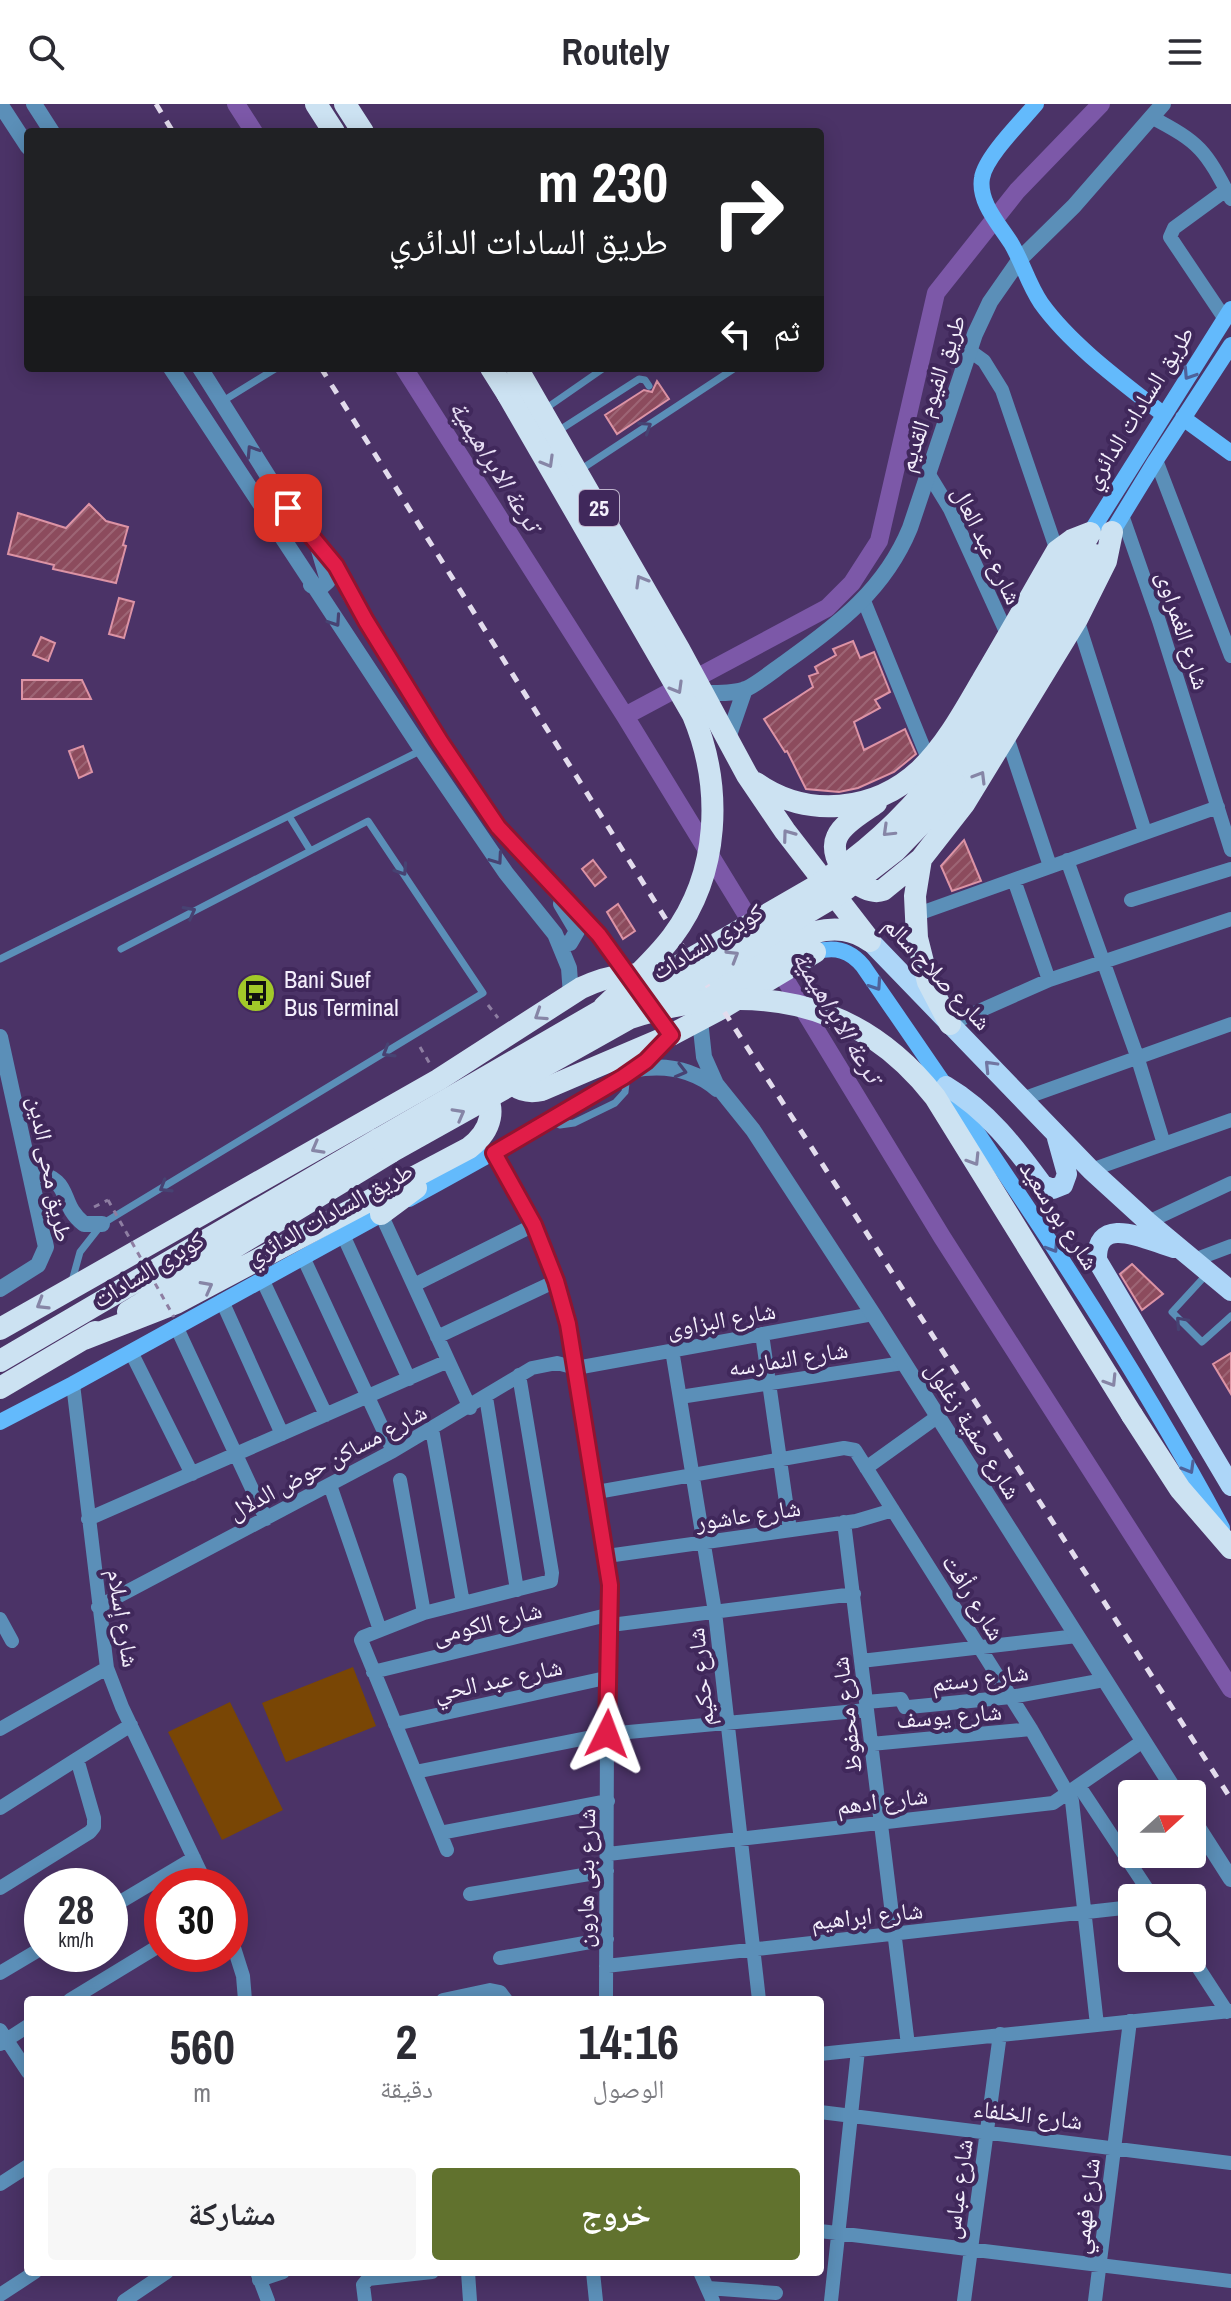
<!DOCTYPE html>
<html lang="ar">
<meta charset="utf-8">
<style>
:root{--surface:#fff;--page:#f7f7f7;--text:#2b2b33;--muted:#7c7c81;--accent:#61722e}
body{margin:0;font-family:"Archivo Narrow","Noto Naskh Arabic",sans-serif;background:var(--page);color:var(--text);direction:rtl;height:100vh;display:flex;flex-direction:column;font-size:30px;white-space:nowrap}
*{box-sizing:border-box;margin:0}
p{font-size:26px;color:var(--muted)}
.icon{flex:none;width:44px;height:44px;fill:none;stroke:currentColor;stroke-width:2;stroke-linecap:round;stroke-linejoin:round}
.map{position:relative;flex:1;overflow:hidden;direction:ltr}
.panel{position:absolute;left:24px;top:1892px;width:800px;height:280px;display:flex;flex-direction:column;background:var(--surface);border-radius:8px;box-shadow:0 4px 20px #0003;direction:rtl}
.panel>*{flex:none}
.hud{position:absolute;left:24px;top:24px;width:800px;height:244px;border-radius:8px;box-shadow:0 4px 20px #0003;direction:rtl;background:#202124;color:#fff;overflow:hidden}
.needle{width:52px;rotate:69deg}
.fabs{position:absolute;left:1118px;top:1676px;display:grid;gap:16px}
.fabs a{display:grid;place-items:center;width:88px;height:88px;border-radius:8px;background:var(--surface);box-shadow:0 4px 20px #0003;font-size:40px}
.speed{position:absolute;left:24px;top:1764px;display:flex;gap:16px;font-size:40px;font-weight:700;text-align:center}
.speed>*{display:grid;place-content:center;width:104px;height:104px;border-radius:50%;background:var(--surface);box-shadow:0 4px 20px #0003;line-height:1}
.speed small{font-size:20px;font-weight:400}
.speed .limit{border:12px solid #d22;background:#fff;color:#111}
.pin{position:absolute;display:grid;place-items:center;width:68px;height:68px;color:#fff;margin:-34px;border-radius:16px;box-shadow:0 4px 12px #0006}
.me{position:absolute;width:88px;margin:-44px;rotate:3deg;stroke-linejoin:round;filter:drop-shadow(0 0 6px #0008)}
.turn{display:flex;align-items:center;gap:28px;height:168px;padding:0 24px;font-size:36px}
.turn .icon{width:104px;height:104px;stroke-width:2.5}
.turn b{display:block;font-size:56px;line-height:68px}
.then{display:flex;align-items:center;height:76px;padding:0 24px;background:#0003;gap:16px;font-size:30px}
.eta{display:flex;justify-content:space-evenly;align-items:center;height:136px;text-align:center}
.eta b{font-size:48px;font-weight:800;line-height:56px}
.button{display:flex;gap:16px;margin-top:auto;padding:16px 24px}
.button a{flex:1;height:92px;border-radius:8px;background:var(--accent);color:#fff;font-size:32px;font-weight:800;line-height:92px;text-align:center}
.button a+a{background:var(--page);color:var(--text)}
header{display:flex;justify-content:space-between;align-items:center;height:104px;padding:0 24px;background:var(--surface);font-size:36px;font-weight:800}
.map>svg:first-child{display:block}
.garden{fill:#794605}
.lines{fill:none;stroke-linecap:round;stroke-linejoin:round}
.canal{stroke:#7c58a8;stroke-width:18}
.building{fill:url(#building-hatch);stroke:#dc93a5;stroke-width:2}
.path{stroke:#8e7ea2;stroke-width:3;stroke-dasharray:6 6;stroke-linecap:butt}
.service{stroke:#5b8fb8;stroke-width:7}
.minor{stroke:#5b8fb8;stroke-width:14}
.tertiary{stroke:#5b8fb8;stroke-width:16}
.secondary{stroke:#63bafc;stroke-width:16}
.primary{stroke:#add6f8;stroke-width:20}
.trunk{stroke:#cce2f2;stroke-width:22}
.rail{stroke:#e3dced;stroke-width:5;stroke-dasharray:10 10;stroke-linecap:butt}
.path-bridge{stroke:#8e7ea2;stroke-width:3;stroke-dasharray:6 6;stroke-linecap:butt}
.trunk-bridge{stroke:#cce2f2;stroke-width:22}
.oneway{stroke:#4e629b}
.oneway2{stroke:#474272}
.oneway3{stroke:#8685a6}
.oneway4{stroke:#7176a2}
.route-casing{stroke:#92132f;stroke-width:20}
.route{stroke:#e11d48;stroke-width:14}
.labels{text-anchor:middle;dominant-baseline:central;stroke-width:8;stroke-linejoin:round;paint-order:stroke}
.shield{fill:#40285b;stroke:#beb3cc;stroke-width:2}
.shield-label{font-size:22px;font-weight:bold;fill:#f4effc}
.street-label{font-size:24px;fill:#f4effc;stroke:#40285b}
.poi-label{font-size:24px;fill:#f4effc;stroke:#40285b;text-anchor:start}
.water-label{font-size:26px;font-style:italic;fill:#e7def4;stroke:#40285b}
</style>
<header><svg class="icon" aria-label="menu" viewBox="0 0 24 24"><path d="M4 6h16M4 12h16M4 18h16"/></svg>Routely<svg class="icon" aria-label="search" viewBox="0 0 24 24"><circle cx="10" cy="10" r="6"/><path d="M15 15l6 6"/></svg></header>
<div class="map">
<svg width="1231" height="2197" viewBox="0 0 1231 2197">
<defs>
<pattern id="building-hatch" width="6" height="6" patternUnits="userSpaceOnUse" patternTransform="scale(2)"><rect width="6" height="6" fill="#8c4b5d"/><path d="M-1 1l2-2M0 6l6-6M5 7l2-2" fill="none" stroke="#9d6575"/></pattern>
</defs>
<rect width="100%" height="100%" fill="#4b3367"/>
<path class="garden" d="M 353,1563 L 376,1622 L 286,1658 L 262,1599 Z
M 230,1598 L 283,1706 L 222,1736 L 168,1628 Z"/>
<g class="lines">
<path class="canal" d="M 236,0 L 254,28
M 404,264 L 625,612 L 759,831
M 625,612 L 827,504 L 852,479 L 879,437 L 936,189 L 1017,87 L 1101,0
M 774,857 L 942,1133 L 1231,1585"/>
</g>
<path class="building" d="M 657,277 L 669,295 L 617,330 L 605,311 L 644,286 L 652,288 Z
M 89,400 L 106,417 L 128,423 L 123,441 L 126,442 L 116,479 L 53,465 L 54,461 L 8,450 L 18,409 L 66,424 Z
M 119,494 L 134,498 L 124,534 L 109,530 Z
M 41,533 L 55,539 L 48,557 L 33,551 Z
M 853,537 L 860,554 L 874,548 L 890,588 L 875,596 L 880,604 L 854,618 L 864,646 L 905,625 L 916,650 L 894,668 L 858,684 L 839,688 L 806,685 L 787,647 L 785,648 L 764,615 L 813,583 L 809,572 L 818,569 L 815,563 L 836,551 L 833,545 Z
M 22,576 L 82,576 L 91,595 L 22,595 Z
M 83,642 L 92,668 L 79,674 L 69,647 Z
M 964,736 L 981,777 L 952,787 L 941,762 Z
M 593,756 L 606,773 L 595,782 L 582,765 Z
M 618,800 L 635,827 L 623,835 L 607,808 Z
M 1132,1160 L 1163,1190 L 1142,1206 L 1120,1170 Z
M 1231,1249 L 1231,1290 L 1213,1260 Z"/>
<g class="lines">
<path class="path" d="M 488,901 L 498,914
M 420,943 L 430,960
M 94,1103 L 108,1096"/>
<path class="service" d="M 223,297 L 275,265
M 545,305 L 604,264
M 558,327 L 639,275 L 645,276 L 649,282
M 580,366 L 735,264
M 289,712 L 310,746
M 0,855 L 422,646
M 551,1017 L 560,1021 L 574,1019 L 615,999 L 625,988 L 627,970
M 1206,1171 L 1172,1208 L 1202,1238 L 1231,1212
M 72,1177 L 80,1148 L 102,1120 L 483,889 L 368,717 L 121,845"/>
<path class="minor" d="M 1151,13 C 1201,39 1205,46 1231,95
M 1225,215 L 1170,133 L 1174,124 L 1226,86
M 970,247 L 984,257 L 1002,286 L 1057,447
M 1156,356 L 1231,552
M 928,369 L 950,405 L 1008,532
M 1122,411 L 1159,517 L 1231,746
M 864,497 L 929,657
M 1077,515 L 1145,728
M 1006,630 L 1050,762
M 1067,756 L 1137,952 L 1164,1040
M 1014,776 L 1049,876
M 1131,796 L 1231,765
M 915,811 L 1218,703
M 950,920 L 1049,876 L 1231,815
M 1022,995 L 1231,920
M 494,1049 L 534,1121 L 556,1177 L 568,1220 L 607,1452 L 611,1510 L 607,1630 L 606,1896
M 1091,1066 L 1231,1016
M 381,1110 L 470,1304
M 1148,1118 L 1231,1079
M 343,1131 L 409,1275
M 303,1153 L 393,1347
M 1194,1156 L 1231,1142
M 262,1175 L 326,1311
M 414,1181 L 534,1121
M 222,1197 L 282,1330
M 176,1222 L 266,1415
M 762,1230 L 790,1426
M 437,1233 L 556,1177
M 672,1246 L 715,1508 L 759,1896
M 131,1248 L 192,1370
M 73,1280 L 107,1564 L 122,1603 L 207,1782
M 486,1293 L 517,1486
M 680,1293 L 903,1259
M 432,1325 L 463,1499
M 866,1364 L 937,1313
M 400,1376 L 424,1509
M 330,1381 L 380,1526
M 597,1388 L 844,1344 L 855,1346 L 1031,1625 L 1072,1697 L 1097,1921
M 88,1415 L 448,1257
M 844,1418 L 908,1941
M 607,1452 L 856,1417 L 893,1406
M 98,1503 L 393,1347 L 532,1264 L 557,1259 L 576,1264 L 873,1210
M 0,1515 L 12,1537
M 611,1521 L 854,1490
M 861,1557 L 1077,1532
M 373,1568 L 611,1510
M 866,1598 L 901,1595 L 905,1603 L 909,1603 L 1011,1593 L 1104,1576
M 395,1620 L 610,1573
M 0,1625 L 107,1564
M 871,1640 L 1031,1625
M 415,1668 L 607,1630 L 867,1606
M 1079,1682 L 1153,1794
M 0,1704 L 77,1655
M 440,1729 L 608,1697
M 447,1746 L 361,1536 L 363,1533 L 424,1509 L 551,1477 L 552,1469 L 519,1271
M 608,1750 L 1053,1699 L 1143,1637
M 0,1784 L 90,1728 L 94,1723 L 94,1714 L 77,1655 L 131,1621
M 470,1790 L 607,1767
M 110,1804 L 194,1754
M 230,1831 L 243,1872 L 245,1896
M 500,1854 L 607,1835
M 1192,1854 L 1227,1908
M 606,1862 L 1132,1803
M 0,1869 L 42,1844
M 70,1896 L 162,1840
M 443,1896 L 490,1886 L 500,1888 L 506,1896
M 0,1926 L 28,1968
M 0,1940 L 28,1922
M 820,1950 L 1231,1907
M 820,2008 L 1231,2059
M 0,2080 L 28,2062
M 820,2127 L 1231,2177
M 257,2168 L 268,2197
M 468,2168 L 470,2197
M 593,2168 L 596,2197
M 700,2168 L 713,2197
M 259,2176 L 283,2168
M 708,2184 L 776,2189
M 0,2191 L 35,2168
M 124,2197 L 167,2168
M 365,2197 L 363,2181 L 368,2175 L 432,2168
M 831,2197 L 858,1946
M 964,2197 L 1000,1930
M 1095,2197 L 1130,1917"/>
<path class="tertiary" d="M 0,0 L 28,43
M 34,0 L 52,28
M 171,264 L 422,646 L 506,769 L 555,830 L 569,864 L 571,891
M 200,264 L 288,404 L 336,462 L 351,493 L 440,637 L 498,723 L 561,793 L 580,810 L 599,831 L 629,876
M 311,481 L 319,485 L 328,477 L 319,446
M 703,589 C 716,589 734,590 746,585 C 760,578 774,566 787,557 C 839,520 885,485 910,424 L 975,230 L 990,198 L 1020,155 L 1074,102 L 1163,0
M 727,637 L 745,585
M 561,840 L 570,839 L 577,827 L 561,800
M 700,916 L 704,953 L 716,980 L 753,1026 L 873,1210 L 1177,1690
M 0,933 L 46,1143 L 38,1161 L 0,1185
M 632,966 C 663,960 692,964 717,985
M 30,1068 C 76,1075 56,1098 84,1120 L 102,1120
M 1192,1714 L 1231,1775"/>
<path class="secondary" d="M 1036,0 C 1022,17 985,53 982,74 C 978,98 999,120 1011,139 C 1023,159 1028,180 1041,199 C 1071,241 1122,278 1163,310
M 1183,314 L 1231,349
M 1112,428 L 1156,356 L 1231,241
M 1090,429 L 1231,205
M 815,848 C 835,842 850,846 863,862 C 989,1045 1117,1228 1222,1424
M 409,1095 C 464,1065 518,1035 571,1003 C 605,983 642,966 668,936
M 0,1318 L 73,1280 L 389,1106"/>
<path class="primary" d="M 870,837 L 1091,1066 L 1148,1118 L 1231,1187
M 946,982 C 988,1007 1014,1042 1043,1081 L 1053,1085 L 1063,1081 L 1067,1070 L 1057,1034
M 1174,1144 C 1148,1137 1096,1108 1097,1156 L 1231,1382"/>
<path class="trunk" d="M 316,0 L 334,28
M 345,0 L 363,28
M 491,264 L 508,291
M 517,264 L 679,545 L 747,671 L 785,727 L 867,833
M 940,669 L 977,614 L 1090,429
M 756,679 C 807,715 875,708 920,666 C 946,641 965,606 983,575 C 1008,533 1032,490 1057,447 L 1072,436 L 1090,429
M 955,680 L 992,623 L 1095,451
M 876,699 C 864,708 843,719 837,733 C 826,756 861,794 883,786 L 921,755
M 950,920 L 928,878 L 917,834 L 915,792 L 921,755 L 964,700 L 1077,515 L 1106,457 L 1112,428
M 503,967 C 512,984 524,990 542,986 L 671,931 L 722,904 L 815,848
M 381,1110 L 416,1084
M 128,1208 L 391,1048
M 0,1225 L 438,976 L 581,884 C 613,869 638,867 672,875 C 684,878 696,883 709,881 C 748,874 781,846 815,828 C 836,823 852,825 870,837
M 84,1235 L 176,1199 L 469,1044 C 491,1027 500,1002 477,981
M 0,1257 L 379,1035
M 0,1284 L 95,1228
M 1132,1311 L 1180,1385 L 1231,1444"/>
<path class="rail" d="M 156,0 L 173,28
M 321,264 L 707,881 L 1231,1695"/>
<path class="path-bridge" d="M 108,1096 L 174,1213"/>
<path class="trunk-bridge" d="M 508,291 L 693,611 C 723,683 720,769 672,833 C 652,859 627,881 604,903
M 630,914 C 747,876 856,892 935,993 L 1132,1311
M 379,1035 L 813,784 C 865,750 901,717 940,669
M 391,1048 L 630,914 L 842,788 L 895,747 L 926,715 L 955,680"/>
</g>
<defs><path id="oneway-chevron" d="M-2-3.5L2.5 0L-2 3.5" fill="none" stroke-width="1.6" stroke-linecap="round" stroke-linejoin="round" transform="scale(2)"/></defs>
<g class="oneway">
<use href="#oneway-chevron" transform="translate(1189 270) rotate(123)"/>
<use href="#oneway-chevron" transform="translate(876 881) rotate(56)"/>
<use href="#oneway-chevron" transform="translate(1053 1143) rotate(58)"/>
<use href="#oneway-chevron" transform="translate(1189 1364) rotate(60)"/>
</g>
<g class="oneway2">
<use href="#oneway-chevron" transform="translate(646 323) rotate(-33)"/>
<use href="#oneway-chevron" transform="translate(252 347) rotate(-123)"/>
<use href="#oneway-chevron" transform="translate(335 517) rotate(56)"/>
<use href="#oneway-chevron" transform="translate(497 755) rotate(55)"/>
<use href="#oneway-chevron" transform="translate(402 766) rotate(56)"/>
<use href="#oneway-chevron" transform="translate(190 808) rotate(-28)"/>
<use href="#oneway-chevron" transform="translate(388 948) rotate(149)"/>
<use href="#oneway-chevron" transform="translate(681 967) rotate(15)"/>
<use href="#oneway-chevron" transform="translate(165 1083) rotate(149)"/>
<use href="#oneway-chevron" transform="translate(1181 1218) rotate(-132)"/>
</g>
<g class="oneway3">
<use href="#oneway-chevron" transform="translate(548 358) rotate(60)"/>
<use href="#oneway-chevron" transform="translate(641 477) rotate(-120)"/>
<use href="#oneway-chevron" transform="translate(677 584) rotate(60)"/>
<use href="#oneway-chevron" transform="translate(980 673) rotate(-59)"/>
<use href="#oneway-chevron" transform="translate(888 727) rotate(136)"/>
<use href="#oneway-chevron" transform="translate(788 731) rotate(-126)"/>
<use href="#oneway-chevron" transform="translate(733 852) rotate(-31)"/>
<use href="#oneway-chevron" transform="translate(540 911) rotate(147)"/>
<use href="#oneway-chevron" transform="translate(459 1010) rotate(-29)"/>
<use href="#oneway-chevron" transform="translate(317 1044) rotate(151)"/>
<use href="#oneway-chevron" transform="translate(974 1056) rotate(58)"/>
<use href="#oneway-chevron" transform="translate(207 1183) rotate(-28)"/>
<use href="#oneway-chevron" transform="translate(42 1200) rotate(149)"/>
<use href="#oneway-chevron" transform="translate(1111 1277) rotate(58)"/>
</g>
<use class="oneway4" href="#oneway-chevron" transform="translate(990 962) rotate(-134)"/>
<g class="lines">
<defs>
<path id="route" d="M 288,404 L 336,462 L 366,517 L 440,637 L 498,723 L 599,831 L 671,931 L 646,957 L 623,973 L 494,1049 L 534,1121 L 556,1177 L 568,1220 L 610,1481 L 607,1630"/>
</defs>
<use href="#route" class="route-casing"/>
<use href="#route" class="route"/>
</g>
<defs>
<symbol id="bus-disc" viewBox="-11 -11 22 22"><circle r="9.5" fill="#a2c929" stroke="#40285b"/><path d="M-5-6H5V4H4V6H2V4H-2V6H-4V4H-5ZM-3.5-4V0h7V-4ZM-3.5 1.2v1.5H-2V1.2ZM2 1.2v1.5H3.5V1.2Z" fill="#111"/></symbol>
</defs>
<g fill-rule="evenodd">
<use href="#bus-disc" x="234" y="867" width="44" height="44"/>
</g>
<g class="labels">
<rect class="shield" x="579" y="386" width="40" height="36" rx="6"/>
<g class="shield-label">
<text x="599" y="404">25</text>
</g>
<g class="street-label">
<text transform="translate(931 289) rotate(-71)">طريق الفيوم القديم</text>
<text transform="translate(1138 303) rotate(-58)">طريق السادات الدائري</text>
<text transform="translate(988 441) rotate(64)">شارع عبد العال</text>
<text transform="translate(1184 526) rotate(72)">شارع الغمراوى</text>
<text transform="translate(707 837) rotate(-31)">كوبرى السادات</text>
<text transform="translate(938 869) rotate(47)">شارع صلاح سالم</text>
<text transform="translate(51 1065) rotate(79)">طريق محى الدين</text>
<text transform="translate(329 1109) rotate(-29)">طريق السادات الدائري</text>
<text transform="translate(1060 1111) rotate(57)">شارع بورسعيد</text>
<text transform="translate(148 1165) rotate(-31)">كوبرى السادات</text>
<text transform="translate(721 1215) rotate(-10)">شارع البزاوى</text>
<text transform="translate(788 1254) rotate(-9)">شارع النمارسه</text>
<text transform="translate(974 1326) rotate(58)">شارع صفية زغلول</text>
<text transform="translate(327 1357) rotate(-28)">شارع مساكن حوض الدلال</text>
<text transform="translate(748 1410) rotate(-8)">شارع عاشور</text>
<text transform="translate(974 1493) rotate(58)">شارع رأفت</text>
<text transform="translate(124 1514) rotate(81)">شارع إسلام</text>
<text transform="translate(487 1518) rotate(-14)">شارع الكومى</text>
<text transform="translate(700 1573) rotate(-96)">شارع حكيم</text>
<text transform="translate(980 1573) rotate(-7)">شارع رستم</text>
<text transform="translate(498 1575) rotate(-12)">شارع عبد الحي</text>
<text transform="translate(846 1611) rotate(-97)">شارع محفوظ</text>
<text transform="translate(949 1611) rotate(-5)">شارع يوسف</text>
<text transform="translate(882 1696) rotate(-7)">شارع ادهم</text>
<text transform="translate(585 1774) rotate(-89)">شارع بنى هارون</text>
<text transform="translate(867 1811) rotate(-6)">شارع ابراهيم</text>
<text transform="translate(1028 2010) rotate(7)">شارع الخلفاء</text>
<text transform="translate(957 2085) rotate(-82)">شارع عباس</text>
<text transform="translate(1085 2102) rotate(-83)">شارع فهمي</text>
</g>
<g class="poi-label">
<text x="284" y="875">Bani Suef<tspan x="284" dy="28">Bus Terminal</tspan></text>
</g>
<g class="water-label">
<text transform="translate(496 361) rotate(58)">ترعة الابراهيمية</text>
<text transform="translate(838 912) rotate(59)">ترعة الابراهيمية</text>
</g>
</g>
</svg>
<div class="fabs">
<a><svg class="needle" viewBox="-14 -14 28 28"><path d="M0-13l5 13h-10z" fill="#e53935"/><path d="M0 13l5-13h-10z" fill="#7c7c81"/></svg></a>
<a><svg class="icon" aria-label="search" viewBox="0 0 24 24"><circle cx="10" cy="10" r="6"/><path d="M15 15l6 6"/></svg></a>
</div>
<div class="speed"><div>28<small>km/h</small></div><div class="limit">30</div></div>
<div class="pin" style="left:288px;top:404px;background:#d93025"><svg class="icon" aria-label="arrive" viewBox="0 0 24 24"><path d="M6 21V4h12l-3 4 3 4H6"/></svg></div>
<svg class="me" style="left:607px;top:1630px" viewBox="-20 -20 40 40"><path d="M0-17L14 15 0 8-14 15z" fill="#e11d48" stroke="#fff" stroke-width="4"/></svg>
<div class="hud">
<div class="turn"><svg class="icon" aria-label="right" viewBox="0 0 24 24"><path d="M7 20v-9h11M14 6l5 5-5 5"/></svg><div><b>230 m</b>طريق السادات الدائري</div></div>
<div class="then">ثم<svg class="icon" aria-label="left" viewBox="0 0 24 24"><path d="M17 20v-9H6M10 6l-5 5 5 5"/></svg></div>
</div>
<section class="panel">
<div class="eta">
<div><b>14:16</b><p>الوصول</p></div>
<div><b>2</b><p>دقيقة</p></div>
<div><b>560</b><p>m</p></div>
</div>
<div class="button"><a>خروج</a><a>مشاركة</a></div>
</section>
</div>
